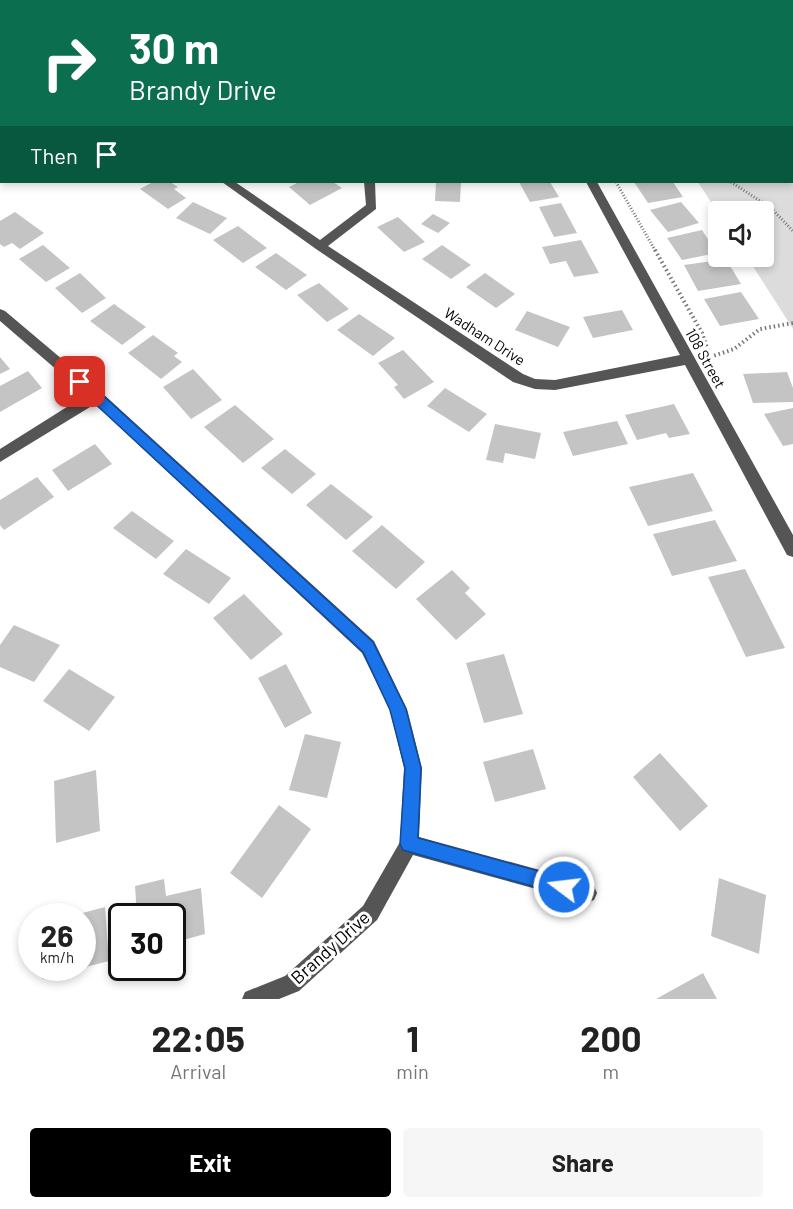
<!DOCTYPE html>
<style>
:root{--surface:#fff;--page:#f6f6f6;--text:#222;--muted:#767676;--accent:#000}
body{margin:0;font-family:Barlow,sans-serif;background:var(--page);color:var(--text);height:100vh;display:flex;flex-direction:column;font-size:22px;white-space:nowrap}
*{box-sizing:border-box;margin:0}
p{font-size:20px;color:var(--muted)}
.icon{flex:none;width:33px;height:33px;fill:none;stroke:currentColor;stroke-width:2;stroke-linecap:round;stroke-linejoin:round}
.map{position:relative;height:999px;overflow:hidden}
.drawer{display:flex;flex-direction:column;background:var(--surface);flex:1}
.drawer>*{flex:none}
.banner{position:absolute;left:0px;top:0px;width:794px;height:183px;box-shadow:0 3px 9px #0003;background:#0b6e4f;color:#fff;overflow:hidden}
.controls{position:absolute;left:708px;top:201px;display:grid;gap:12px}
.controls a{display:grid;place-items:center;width:66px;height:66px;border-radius:6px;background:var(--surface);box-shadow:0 3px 9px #0003;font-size:30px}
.speed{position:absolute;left:18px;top:903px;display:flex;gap:12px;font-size:30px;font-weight:700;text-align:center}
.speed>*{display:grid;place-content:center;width:78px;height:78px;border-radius:50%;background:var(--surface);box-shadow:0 3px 9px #0003;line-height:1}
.speed small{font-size:15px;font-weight:400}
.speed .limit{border:3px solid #111;border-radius:9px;background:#fff;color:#111}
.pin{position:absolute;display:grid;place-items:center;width:51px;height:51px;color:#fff;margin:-26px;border-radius:12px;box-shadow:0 3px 9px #0006}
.me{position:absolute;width:66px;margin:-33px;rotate:285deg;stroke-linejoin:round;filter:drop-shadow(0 0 4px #0008)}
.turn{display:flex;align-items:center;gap:21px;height:126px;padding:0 30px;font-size:27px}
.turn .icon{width:78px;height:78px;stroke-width:2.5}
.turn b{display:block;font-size:42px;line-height:51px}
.then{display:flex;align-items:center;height:57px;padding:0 30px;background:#0003;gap:12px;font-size:22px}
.eta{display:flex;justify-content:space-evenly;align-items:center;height:102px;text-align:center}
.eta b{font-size:36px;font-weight:700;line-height:42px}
.cta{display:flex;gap:12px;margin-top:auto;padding:12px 30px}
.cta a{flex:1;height:69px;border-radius:6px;background:var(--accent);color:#fff;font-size:24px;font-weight:700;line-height:69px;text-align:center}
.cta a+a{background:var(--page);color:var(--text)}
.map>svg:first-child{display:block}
.green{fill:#dcdcdc}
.building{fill:#c4c4c4}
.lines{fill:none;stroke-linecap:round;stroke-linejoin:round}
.path-far1{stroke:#777;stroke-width:3;stroke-dasharray:1 2;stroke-linecap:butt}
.path{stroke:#777;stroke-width:4;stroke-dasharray:1.5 3;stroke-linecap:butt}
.minor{fill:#555;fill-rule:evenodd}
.route{fill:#1a73e8;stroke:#114b97;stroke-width:1.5}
.labels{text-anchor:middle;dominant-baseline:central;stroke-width:6;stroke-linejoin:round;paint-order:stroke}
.street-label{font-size:15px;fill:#000;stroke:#fff}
.near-street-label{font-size:18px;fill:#000;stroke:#fff}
</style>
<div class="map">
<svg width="793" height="999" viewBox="0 0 793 999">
<rect width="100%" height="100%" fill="#fff"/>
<path class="green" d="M 792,166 L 793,167 L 793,329 L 747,257 L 764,256 L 764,212 L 718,213 L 698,182 L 792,182 Z"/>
<path class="building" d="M 153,182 L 170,182 L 178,187 L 174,189 L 186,198 L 168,209 L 140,189 Z
M 299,182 L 333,182 L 342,188 L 310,205 L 289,187 Z
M 436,182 L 461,182 L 460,202 L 435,201 Z
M 519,182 L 550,182 L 559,197 L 530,202 Z
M 634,182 L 673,182 L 683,197 L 648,203 Z
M 193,202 L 227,218 L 210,234 L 176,218 Z
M 681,202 L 699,223 L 668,232 L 650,210 Z
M 561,203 L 577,233 L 554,237 L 539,207 Z
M 15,212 L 44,233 L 20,249 L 12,243 L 4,247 L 0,244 L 0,221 Z
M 433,214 L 450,223 L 438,233 L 421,224 Z
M 398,217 L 425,242 L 404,252 L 377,227 Z
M 238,226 L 267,248 L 243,263 L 213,240 Z
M 702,230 L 717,253 L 682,260 L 667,238 Z
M 581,240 L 599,273 L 574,277 L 566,261 L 550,264 L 542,247 Z
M 43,245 L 70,268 L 46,282 L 19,259 Z
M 442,245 L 471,265 L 451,279 L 422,259 Z
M 276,253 L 307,275 L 286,290 L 255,267 Z
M 726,259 L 741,284 L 698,291 L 684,265 Z
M 80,273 L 106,298 L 82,313 L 55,288 Z
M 485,273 L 515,294 L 496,308 L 466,287 Z
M 319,283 L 349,309 L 327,322 L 297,295 Z
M 741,292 L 759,319 L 720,326 L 704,299 Z
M 114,304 L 146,327 L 122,345 L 90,321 Z
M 622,310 L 633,330 L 593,338 L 583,317 Z
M 527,311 L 570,327 L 558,347 L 515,330 Z
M 359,314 L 395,338 L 373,356 L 337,330 Z
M 153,335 L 178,353 L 174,356 L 182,362 L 161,379 L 128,353 Z
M 403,350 L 434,382 L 404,399 L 394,387 L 398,385 L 378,363 Z
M 0,357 L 10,369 L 0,374 Z
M 193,369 L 222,400 L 191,419 L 163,387 Z
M 28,371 L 42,388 L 0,412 L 0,386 Z
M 787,372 L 793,388 L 793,402 L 753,403 L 743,374 Z
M 445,388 L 487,414 L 469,432 L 427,406 Z
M 674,404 L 690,434 L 669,438 L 666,433 L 637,440 L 625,415 Z
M 235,405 L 274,439 L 243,463 L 204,427 Z
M 793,408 L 793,444 L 783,446 L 764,414 Z
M 617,421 L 628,444 L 573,456 L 563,432 Z
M 495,424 L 541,433 L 535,459 L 505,453 L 503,463 L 486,460 Z
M 95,444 L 112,464 L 68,491 L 52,470 Z
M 285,449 L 316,474 L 292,494 L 261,468 Z
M 693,473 L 713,511 L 648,526 L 629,487 Z
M 37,477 L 54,497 L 4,530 L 0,525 L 0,500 Z
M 331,484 L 373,517 L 346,540 L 306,505 Z
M 132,511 L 174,541 L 156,559 L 113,528 Z
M 715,520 L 737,561 L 672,576 L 653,534 Z
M 382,525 L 425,562 L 396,589 L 352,551 Z
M 186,549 L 231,578 L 209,604 L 163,574 Z
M 745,569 L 785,648 L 746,657 L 708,577 Z
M 452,570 L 470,588 L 465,593 L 486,614 L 456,640 L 416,599 Z
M 244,594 L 283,634 L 251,660 L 213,618 Z
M 14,625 L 60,645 L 34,682 L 0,667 L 0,645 Z
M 504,654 L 523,714 L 484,723 L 466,663 Z
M 286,664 L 312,713 L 285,728 L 258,678 Z
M 69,669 L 115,697 L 89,731 L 43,701 Z
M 305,734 L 341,742 L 327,798 L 289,790 Z
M 533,749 L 546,789 L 495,802 L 483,762 Z
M 660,753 L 708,806 L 680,831 L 633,777 Z
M 96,770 L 100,831 L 56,843 L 54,781 Z
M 279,805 L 311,829 L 262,898 L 230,873 Z
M 719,878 L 766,895 L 759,954 L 711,936 Z
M 164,879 L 166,896 L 201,888 L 205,934 L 172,943 L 172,916 L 137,916 L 135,886 Z
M 105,907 L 109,961 L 82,968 L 82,916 L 71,916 Z
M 42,968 L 81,968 L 42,979 Z
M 703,973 L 717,999 L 656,999 Z"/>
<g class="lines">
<path class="path-far1" d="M 388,0 L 391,2
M 348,2 L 350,0
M 654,2 L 661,0
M 616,182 L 656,252
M 731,182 L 771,208 L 793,231"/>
<path class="path" d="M 655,250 L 702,333 L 711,360
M 710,357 L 734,349 L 760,329 L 793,323"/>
<path class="minor" d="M 121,0 L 131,0 L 131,2 L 121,2 Z
M 491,0 L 501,0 L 501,2 L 491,2 Z
M 600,0 L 616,0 L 599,2 Z
M 745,0 L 755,0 L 756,2 L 746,2 Z
M 792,44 L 793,44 L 793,51 L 792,51 Z
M 0,82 L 2,82 L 2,88 L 0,88 Z
M 222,182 L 235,182 L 320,240 L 366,205 L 364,182 L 375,182 L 376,209 L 328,246 L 523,374 L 535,379 L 555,380 L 680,355 L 586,182 L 597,182 L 793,535 L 793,557 L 787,555 L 685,365 L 555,390 L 535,389 L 513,382 L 316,249 Z
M 0,309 L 5,311 L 101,392 L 374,641 L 407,709 L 422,768 L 419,837 L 587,883 L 594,886 L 597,893 L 594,900 L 587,903 L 413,855 L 377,920 L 299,991 L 279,999 L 242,999 L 245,992 L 285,976 L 363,906 L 400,842 L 404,768 L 390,710 L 362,653 L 95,404 L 0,462 L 0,449 L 86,395 L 0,321 Z"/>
</g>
<path class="route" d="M 80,377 L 85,379 L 373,642 L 406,709 L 421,768 L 418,838 L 564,878 L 571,880 L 573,887 L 571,893 L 564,895 L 403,850 L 400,844 L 405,768 L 390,710 L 363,652 L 76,386 L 74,382 Z"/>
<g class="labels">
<g class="street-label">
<text transform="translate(485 336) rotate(33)">Wadham Drive</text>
<text transform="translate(706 358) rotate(61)">108 Street</text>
</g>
<g class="near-street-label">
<text transform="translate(330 947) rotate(-42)">Brandy Drive</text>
</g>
</g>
</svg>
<div class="controls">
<a><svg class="icon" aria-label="sound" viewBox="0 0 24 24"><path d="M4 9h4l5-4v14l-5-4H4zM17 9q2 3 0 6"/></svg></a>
</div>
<div class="speed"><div>26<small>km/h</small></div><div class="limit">30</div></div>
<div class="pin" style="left:80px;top:382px;background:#d93025"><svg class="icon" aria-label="arrive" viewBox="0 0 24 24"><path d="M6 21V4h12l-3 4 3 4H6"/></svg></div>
<svg class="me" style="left:564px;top:887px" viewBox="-20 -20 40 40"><circle r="17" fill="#1a73e8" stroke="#fff" stroke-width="3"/><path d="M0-11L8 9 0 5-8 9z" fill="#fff"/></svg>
<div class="banner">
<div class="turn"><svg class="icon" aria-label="right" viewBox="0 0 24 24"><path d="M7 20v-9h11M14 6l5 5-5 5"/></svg><div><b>30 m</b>Brandy Drive</div></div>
<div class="then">Then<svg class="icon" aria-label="arrive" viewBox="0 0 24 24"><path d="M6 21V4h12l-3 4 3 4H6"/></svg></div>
</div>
</div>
<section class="drawer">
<div class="eta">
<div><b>22:05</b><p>Arrival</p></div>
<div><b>1</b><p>min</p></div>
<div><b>200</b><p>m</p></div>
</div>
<div class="cta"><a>Exit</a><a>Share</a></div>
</section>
